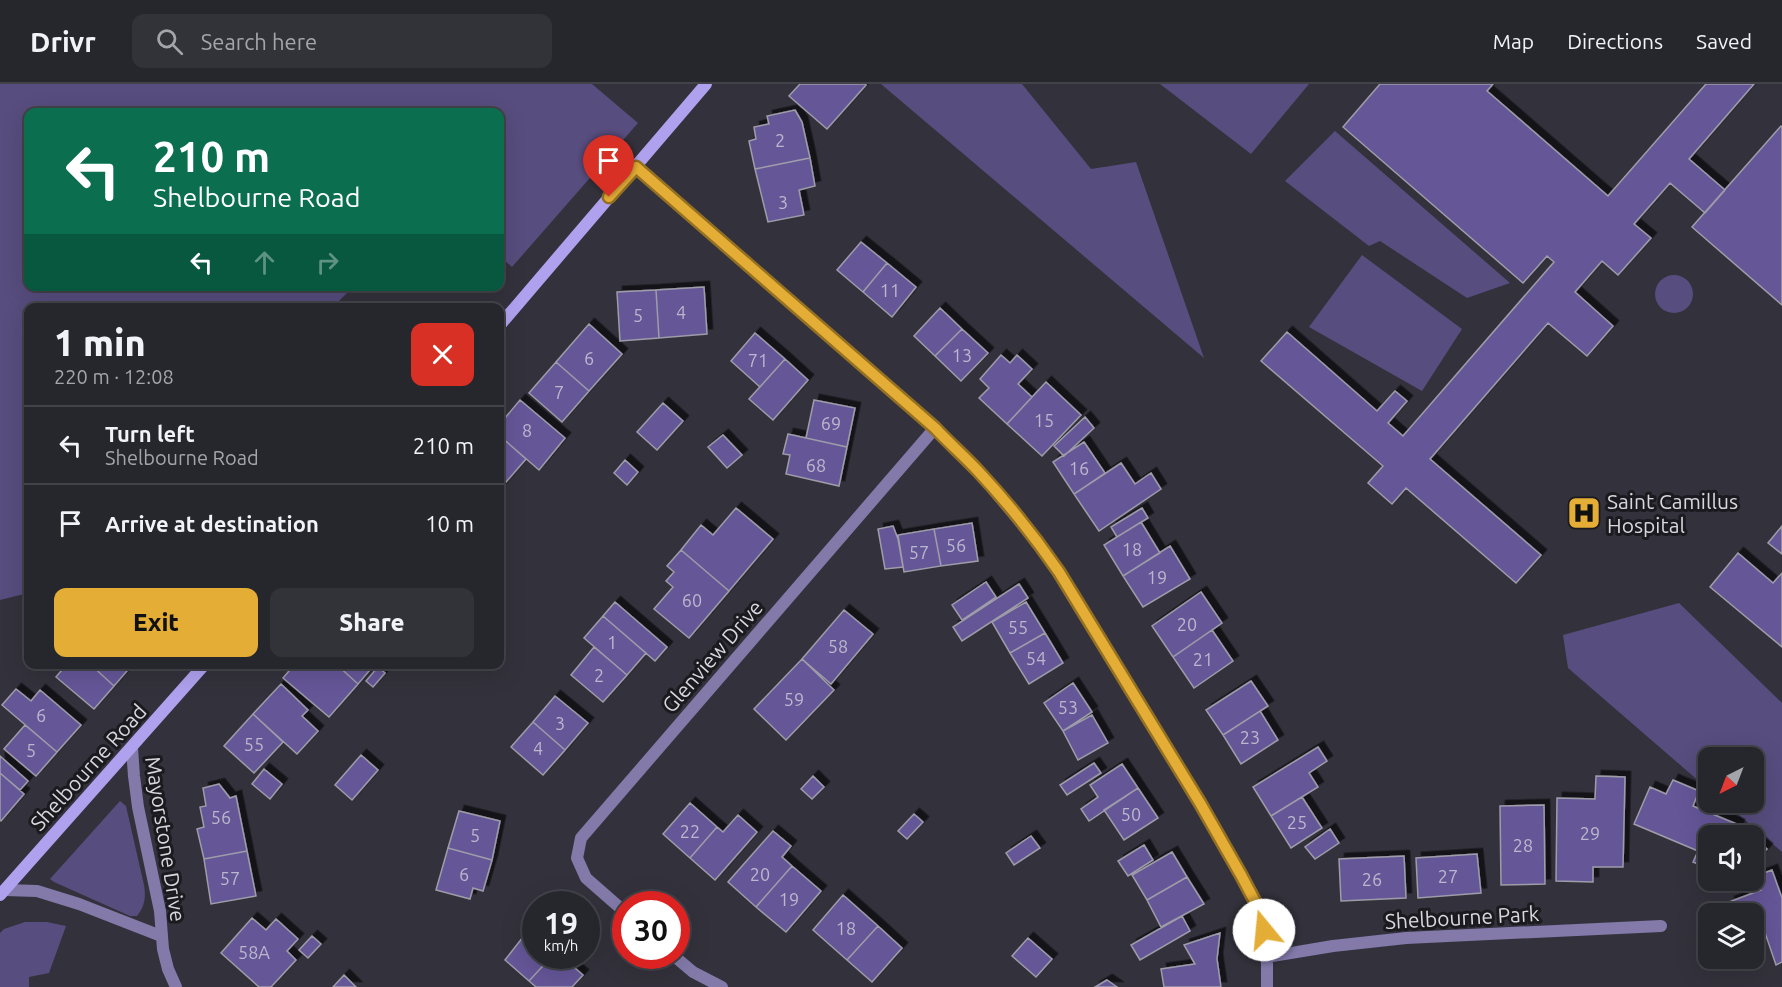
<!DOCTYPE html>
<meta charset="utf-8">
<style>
:root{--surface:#26262d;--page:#323239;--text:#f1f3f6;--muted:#a4a5aa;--line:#424349;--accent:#e4ad35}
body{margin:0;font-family:Ubuntu,sans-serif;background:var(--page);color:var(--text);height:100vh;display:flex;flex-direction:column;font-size:22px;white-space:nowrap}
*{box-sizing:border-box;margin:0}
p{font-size:20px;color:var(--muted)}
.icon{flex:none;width:33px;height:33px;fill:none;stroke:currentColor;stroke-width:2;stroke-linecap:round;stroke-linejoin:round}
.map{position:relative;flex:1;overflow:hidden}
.side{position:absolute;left:24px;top:219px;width:480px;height:366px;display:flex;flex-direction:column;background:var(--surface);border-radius:12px;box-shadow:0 6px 24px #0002,0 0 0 2px var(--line)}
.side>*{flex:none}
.banner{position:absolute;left:24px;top:24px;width:480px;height:183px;border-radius:12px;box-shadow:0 6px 24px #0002,0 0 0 2px var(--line);background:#0b6e4f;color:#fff;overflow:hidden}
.needle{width:39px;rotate:222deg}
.buttons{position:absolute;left:1698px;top:663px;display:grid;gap:12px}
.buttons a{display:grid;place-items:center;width:66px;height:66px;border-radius:12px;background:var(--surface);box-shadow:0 6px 24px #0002,0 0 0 2px var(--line);font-size:30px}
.speed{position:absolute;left:522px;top:807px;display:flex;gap:12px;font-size:30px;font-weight:700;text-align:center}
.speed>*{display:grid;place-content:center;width:78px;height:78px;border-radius:50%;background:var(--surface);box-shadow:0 6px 24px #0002,0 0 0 2px var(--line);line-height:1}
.speed small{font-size:15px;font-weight:400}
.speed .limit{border:9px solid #d22;background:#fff;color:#111}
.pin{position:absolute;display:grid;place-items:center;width:51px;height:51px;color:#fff;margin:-62px -26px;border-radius:50% 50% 50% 0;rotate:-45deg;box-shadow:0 0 6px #0007}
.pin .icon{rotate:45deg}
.me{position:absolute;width:66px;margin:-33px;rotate:343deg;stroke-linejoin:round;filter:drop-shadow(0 0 4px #0008)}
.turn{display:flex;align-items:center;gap:21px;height:126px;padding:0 30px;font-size:27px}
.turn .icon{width:78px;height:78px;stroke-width:2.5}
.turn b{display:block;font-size:42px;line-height:51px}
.lanes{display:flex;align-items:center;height:57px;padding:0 30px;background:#0003;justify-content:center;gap:30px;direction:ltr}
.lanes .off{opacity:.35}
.round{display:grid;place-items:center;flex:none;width:63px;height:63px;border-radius:12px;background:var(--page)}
.summary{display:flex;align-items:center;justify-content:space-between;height:102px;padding:0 30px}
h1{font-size:36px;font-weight:800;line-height:45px}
.action{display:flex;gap:12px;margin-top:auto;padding:12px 30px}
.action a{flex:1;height:69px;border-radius:12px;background:var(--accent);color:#111;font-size:24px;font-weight:800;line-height:69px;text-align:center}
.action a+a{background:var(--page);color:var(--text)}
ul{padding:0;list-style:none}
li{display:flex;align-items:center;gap:18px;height:78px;padding:0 30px;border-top:2px solid var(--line)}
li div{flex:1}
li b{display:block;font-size:22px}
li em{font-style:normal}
header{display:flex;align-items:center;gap:36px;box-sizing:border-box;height:84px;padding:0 30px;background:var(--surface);border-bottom:2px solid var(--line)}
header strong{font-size:28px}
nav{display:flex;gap:33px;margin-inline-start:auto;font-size:21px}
.search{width:420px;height:54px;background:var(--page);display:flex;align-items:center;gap:15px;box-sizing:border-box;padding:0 21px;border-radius:12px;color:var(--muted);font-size:22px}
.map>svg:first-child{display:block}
.green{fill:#574d7e}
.building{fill:#655798;stroke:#9e9ca9;stroke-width:1.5;filter:url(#shadow)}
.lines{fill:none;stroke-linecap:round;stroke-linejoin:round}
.street{stroke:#837aaa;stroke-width:12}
.secondary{stroke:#b0a1ee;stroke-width:12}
.route-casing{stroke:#947022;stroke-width:15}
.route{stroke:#e4ad35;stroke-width:10}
.labels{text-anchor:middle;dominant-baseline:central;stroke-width:6;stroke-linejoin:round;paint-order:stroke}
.number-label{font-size:18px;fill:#bbb7cc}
.poi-label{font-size:21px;fill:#d8d7de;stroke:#1b1a1f;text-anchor:start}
.street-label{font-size:21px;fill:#d8d7de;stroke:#1b1a1f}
</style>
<header>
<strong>Drivr</strong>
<div class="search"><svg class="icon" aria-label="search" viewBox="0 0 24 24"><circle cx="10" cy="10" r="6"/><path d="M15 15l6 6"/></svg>Search here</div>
<nav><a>Map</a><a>Directions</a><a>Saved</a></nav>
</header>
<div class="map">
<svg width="1782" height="903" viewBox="0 0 1782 903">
<defs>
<filter id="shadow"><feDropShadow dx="5.5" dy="-5.5" stdDeviation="0" flood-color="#0009"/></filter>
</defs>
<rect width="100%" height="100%" fill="#33323c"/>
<path class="green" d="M 0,0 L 592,0 L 638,39 L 512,183 L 500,172 L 500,28 L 28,28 L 28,202 L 353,203 L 333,223 L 28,224 L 28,509 L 0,516 Z
M 881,0 L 1022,0 L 1091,85 L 1136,78 L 1204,274 Z
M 1160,0 L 1309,0 L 1251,70 Z
M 1335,47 L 1510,199 L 1467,214 L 1380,157 L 1369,162 L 1285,97 Z
M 1362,171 L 1462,245 L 1422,307 L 1309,243 Z
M1655 210a19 19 0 1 1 38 0a19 19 0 1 1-38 0Z
M 1679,519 L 1782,619 L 1782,768 L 1725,719 L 1754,718 L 1754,674 L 1708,674 L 1708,705 L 1568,584 L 1563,551 Z
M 120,717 L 126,722 L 144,801 C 146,813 145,822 137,832 L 130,832 L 54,798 L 50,795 Z
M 25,838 L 47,838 L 66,842 L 49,889 L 29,893 L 29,903 L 0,903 L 0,849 L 4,845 Z"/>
<path class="building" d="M 800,0 L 865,0 L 866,1 L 827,45 L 789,12 Z
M 1380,0 L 1493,0 L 1487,7 L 1608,112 L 1706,0 L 1754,0 L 1689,75 L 1725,106 L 1705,129 L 1670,99 L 1634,140 L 1651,154 L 1618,191 L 1602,177 L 1575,208 L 1613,242 L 1587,272 L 1548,239 L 1430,375 L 1541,471 L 1516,499 L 1406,404 L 1392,420 L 1368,399 L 1383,382 L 1261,277 L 1287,248 L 1377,327 L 1395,307 L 1407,317 L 1388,339 L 1403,352 L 1554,178 L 1547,172 L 1523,199 L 1343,43 Z
M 795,26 L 802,38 L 810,74 L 755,85 L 749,57 L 756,55 L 754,43 L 769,40 L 767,32 Z
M 1781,42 L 1782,43 L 1782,221 L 1692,143 Z
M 810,74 L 815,102 L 799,106 L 804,131 L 768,138 L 755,85 Z
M 861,158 L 887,179 L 863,208 L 837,186 Z
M 887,179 L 916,203 L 892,233 L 863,208 Z
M 704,203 L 707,250 L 659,254 L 656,206 Z
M 656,206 L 659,254 L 620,257 L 617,208 Z
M 940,224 L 962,245 L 935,272 L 914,252 Z
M 589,240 L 622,270 L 589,307 L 556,278 Z
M 962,245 L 988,269 L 961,297 L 935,272 Z
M 755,249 L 785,275 L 760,303 L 731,277 Z
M 1001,271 L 1010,279 L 1017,271 L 1032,285 L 1018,300 L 1032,313 L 1007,340 L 979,314 L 989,304 L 980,295 Z
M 785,275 L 808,296 L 773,336 L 749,315 Z
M 556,278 L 589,307 L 562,338 L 529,309 Z
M 1046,298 L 1081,331 L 1042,372 L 1007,340 Z
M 520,316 L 565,354 L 539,386 L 500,352 L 500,340 Z
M 814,316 L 855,324 L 847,363 L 806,354 Z
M 663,319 L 683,337 L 657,366 L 637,348 Z
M 1085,333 L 1094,344 L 1064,372 L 1054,362 Z
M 788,350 L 847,363 L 839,402 L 786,390 L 790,371 L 783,370 Z
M 723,351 L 742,371 L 727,384 L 708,363 Z
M 500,352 L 526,375 L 500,405 Z
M 1084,358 L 1105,389 L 1074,410 L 1053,378 Z
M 625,376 L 638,388 L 627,401 L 614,389 Z
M 1121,379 L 1135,400 L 1151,389 L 1161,405 L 1099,447 L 1074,410 Z
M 736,424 L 773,455 L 729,507 L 681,466 L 701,441 L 713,451 Z
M 1142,424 L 1148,434 L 1117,453 L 1111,443 Z
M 1141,438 L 1160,469 L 1123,492 L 1104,461 Z
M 972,439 L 978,477 L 941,482 L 934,445 Z
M 893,442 L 898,455 L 903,483 L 885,485 L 878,445 Z
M 1782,442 L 1782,470 L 1768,459 Z
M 934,445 L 941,482 L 904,488 L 898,451 Z
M 1170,462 L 1190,495 L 1143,523 L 1123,492 Z
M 681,466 L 729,507 L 689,554 L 654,525 L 673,503 L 666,497 L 674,488 L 667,482 Z
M 1738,469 L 1773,499 L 1782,489 L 1782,563 L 1710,503 Z
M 986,498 L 996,513 L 962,536 L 952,521 Z
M 1019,500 L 1028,514 L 962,557 L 953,543 Z
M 1201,508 L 1222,539 L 1173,573 L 1152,542 Z
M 615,518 L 667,563 L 655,577 L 603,532 Z
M 1026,518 L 1045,549 L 1010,569 L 992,538 Z
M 844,526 L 873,550 L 831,600 L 802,575 Z
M 603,532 L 646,569 L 627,591 L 584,554 Z
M 1212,546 L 1233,577 L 1194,604 L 1173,573 Z
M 1045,549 L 1063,579 L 1029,600 L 1010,569 Z
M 594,563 L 627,591 L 603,618 L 571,591 Z
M 802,575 L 834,606 L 786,656 L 754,625 Z
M 67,580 L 90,580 L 114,602 L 94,625 L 56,593 Z
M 90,580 L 133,580 L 114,602 Z
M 295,580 L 336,580 L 358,600 L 329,633 L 283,594 Z
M 336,580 L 375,580 L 358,600 Z
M 378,583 L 385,589 L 373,603 L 366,597 Z
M 1251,597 L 1268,622 L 1223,651 L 1206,626 Z
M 1073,599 L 1092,628 L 1063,647 L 1044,619 Z
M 281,600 L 308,626 L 302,632 L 318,647 L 297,670 L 253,630 Z
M 16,605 L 31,617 L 40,606 L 81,641 L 57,668 L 2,621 Z
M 555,612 L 588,639 L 565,666 L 533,638 Z
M 1260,627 L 1278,656 L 1241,680 L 1223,651 Z
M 253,630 L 283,658 L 254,689 L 224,662 Z
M 1092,631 L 1108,659 L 1078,676 L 1063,647 Z
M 533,638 L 565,666 L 543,691 L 511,663 Z
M 25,641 L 57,668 L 36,692 L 4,665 Z
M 1318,663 L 1327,677 L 1309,689 L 1318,703 L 1271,732 L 1253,703 Z
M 361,671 L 378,686 L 352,716 L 335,701 Z
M 0,672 L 28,697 L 20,706 L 0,689 Z
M 1094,679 L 1101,689 L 1067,711 L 1060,701 Z
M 1122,680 L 1138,704 L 1089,737 L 1081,725 L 1098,713 L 1090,701 Z
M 264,685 L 282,700 L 270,715 L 252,700 Z
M 0,689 L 24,710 L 1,737 L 0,736 Z
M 813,692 L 824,703 L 812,715 L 801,705 Z
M 1596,692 L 1625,693 L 1623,783 L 1593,783 L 1593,798 L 1556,797 L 1557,714 L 1595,715 Z
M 1673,696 L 1699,707 L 1693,722 L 1739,741 L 1735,752 L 1708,752 L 1708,784 L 1693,778 L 1698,767 L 1634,740 L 1650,703 L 1666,710 Z
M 219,700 L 230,714 L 236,712 L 247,767 L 204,775 L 197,745 L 204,743 L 200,723 L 206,722 L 203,704 Z
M 1138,704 L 1158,734 L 1124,756 L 1104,726 Z
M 1302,713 L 1322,744 L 1291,764 L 1271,732 Z
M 690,719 L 717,743 L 690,774 L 663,750 Z
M 1544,721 L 1545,800 L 1501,801 L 1500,722 Z
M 459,727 L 500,737 L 492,776 L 448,764 Z
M 914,730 L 923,738 L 907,755 L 898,747 Z
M 738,731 L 757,748 L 715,796 L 690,774 L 717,743 L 723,748 Z
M 1330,745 L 1339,759 L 1315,775 L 1305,763 Z
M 773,747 L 791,762 L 782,773 L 792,782 L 756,823 L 728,798 Z
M 1031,752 L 1040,764 L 1014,781 L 1006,769 Z
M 1754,753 L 1767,765 L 1758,775 L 1754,771 Z
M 1144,761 L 1153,776 L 1128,792 L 1118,777 Z
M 448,764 L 492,776 L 483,807 L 473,804 L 470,815 L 436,806 Z
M 247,767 L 256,812 L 211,820 L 204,775 Z
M 1172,768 L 1187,793 L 1147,816 L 1132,791 Z
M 1477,770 L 1481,809 L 1418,814 L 1416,774 Z
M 1404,772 L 1406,814 L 1341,817 L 1339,775 Z
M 792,782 L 821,807 L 786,848 L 756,823 Z
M 1772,786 L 1782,814 L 1782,878 L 1776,881 L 1761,837 L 1754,840 L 1754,830 L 1733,830 L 1729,818 L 1761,806 L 1756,792 Z
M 1187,793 L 1204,820 L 1161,843 L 1147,816 Z
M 843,811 L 878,842 L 847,876 L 813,846 Z
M 1182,832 L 1190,847 L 1140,876 L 1131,861 Z
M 252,834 L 266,846 L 276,835 L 298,855 L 287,867 L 296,876 L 271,903 L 259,903 L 221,869 Z
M 878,842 L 902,864 L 872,898 L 847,876 Z
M 530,844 L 536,849 L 536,872 L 552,872 L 529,897 L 505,876 Z
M 1220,849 L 1217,875 L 1221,903 L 1164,903 L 1161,885 L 1195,880 L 1184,861 Z
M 312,852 L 321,860 L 308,874 L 299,866 Z
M 1028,854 L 1052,875 L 1036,893 L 1012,872 Z
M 552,872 L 561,872 L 583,891 L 572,903 L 536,903 L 529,897 Z
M 344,891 L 356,903 L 333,903 Z
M 1107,896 L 1117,903 L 1095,903 Z"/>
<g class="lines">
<path class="street" d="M 636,83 L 935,344 L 978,387 L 1051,475 L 1200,719 L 1241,791 L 1259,825 L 1264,846 L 1267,873 L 1267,903
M 132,664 L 134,692 L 138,723 L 160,827 L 163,865 L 168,885 L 176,903
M 5,806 L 37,807 L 79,820 L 161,852
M 626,829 L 586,794 L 577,774 L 581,754 L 935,344
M 674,872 L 693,888 L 722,903
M 1267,873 L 1333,862 L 1406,854 L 1661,842"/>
<path class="secondary" d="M 500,241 L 706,0
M 0,811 L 205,580"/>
</g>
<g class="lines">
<defs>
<path id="route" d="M 609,113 L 636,83 L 935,344 C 949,359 964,372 978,387 C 1007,418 1035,453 1059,488 L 1200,719 L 1241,791 L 1259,825 L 1264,846"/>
</defs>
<use href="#route" class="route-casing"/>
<use href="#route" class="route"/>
</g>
<defs>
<symbol id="hospital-square" viewBox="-11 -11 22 22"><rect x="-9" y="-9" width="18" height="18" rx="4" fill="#e4ad35" stroke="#1b1a1f"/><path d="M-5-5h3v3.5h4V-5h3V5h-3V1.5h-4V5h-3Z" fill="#111"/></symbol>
</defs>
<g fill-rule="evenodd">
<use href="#hospital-square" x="1565" y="410" width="38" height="38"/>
</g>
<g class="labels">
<g class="number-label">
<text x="780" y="56">2</text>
<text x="783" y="118">3</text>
<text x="890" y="206">11</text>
<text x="681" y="228">4</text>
<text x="638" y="231">5</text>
<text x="962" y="271">13</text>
<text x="589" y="274">6</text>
<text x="758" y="276">71</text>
<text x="559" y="308">7</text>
<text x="1044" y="336">15</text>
<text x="831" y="339">69</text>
<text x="527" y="346">8</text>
<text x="816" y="381">68</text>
<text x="1079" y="384">16</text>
<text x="956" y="461">56</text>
<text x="1132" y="465">18</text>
<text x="919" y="468">57</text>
<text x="1157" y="493">19</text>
<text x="692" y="516">60</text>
<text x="1187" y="540">20</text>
<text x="1018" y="543">55</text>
<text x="612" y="558">1</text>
<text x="838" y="562">58</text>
<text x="1036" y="574">54</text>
<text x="1203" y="575">21</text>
<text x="599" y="591">2</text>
<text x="794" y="615">59</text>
<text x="1068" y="623">53</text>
<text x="41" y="631">6</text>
<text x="560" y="639">3</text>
<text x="1250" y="653">23</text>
<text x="254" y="660">55</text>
<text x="538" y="664">4</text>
<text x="31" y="666">5</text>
<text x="1131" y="730">50</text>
<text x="221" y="733">56</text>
<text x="1297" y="738">25</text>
<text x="690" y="747">22</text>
<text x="1590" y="749">29</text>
<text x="475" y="751">5</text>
<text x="1523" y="761">28</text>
<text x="464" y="790">6</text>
<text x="760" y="790">20</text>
<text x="1448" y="792">27</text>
<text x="230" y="794">57</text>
<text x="1372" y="795">26</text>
<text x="789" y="815">19</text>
<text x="846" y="844">18</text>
<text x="254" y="868">58A</text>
</g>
<g class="poi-label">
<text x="1607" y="417">Saint Camillus<tspan x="1607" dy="24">Hospital</tspan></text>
</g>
<g class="street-label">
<text transform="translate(712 572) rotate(-49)">Glenview Drive</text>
<text transform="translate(88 683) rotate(-48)">Shelbourne Road</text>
<text transform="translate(166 755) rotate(81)">Mayorstone Drive</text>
<text transform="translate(1462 833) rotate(-3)">Shelbourne Park</text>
</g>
</g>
</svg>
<div class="buttons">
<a><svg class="needle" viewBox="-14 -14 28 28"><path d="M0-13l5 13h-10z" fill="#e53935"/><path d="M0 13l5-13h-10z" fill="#a4a5aa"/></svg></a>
<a><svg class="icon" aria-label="sound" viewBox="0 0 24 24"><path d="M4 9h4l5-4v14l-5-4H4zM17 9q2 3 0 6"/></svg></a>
<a><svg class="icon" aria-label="layers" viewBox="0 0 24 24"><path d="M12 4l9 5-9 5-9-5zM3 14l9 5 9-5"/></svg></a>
</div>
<div class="speed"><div>19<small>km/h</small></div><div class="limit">30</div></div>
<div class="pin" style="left:609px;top:113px;background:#d93025"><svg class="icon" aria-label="arrive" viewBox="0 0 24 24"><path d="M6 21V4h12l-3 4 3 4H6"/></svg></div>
<svg class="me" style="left:1264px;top:846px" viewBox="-20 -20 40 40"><circle r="19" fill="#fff"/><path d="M0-13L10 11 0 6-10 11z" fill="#e4ad35"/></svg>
<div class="banner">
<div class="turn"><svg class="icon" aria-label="left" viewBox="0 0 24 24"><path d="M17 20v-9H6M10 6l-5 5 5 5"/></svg><div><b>210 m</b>Shelbourne Road</div></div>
<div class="lanes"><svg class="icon" aria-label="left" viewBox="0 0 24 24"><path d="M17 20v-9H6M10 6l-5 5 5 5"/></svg><svg class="icon off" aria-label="ahead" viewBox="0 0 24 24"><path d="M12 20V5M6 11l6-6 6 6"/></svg><svg class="icon off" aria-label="right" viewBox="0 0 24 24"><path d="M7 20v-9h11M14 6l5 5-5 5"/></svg></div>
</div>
<section class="side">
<div class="summary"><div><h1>1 min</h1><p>220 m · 12:08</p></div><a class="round" style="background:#d93025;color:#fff"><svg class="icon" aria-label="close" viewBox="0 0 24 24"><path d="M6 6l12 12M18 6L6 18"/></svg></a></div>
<ul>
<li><svg class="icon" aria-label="left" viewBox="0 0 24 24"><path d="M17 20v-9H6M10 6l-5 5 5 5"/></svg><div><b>Turn left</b><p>Shelbourne Road</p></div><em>210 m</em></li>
<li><svg class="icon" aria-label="arrive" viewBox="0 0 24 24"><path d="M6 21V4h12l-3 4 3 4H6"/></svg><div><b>Arrive at destination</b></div><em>10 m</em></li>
</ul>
<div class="action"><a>Exit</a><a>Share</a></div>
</section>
</div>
